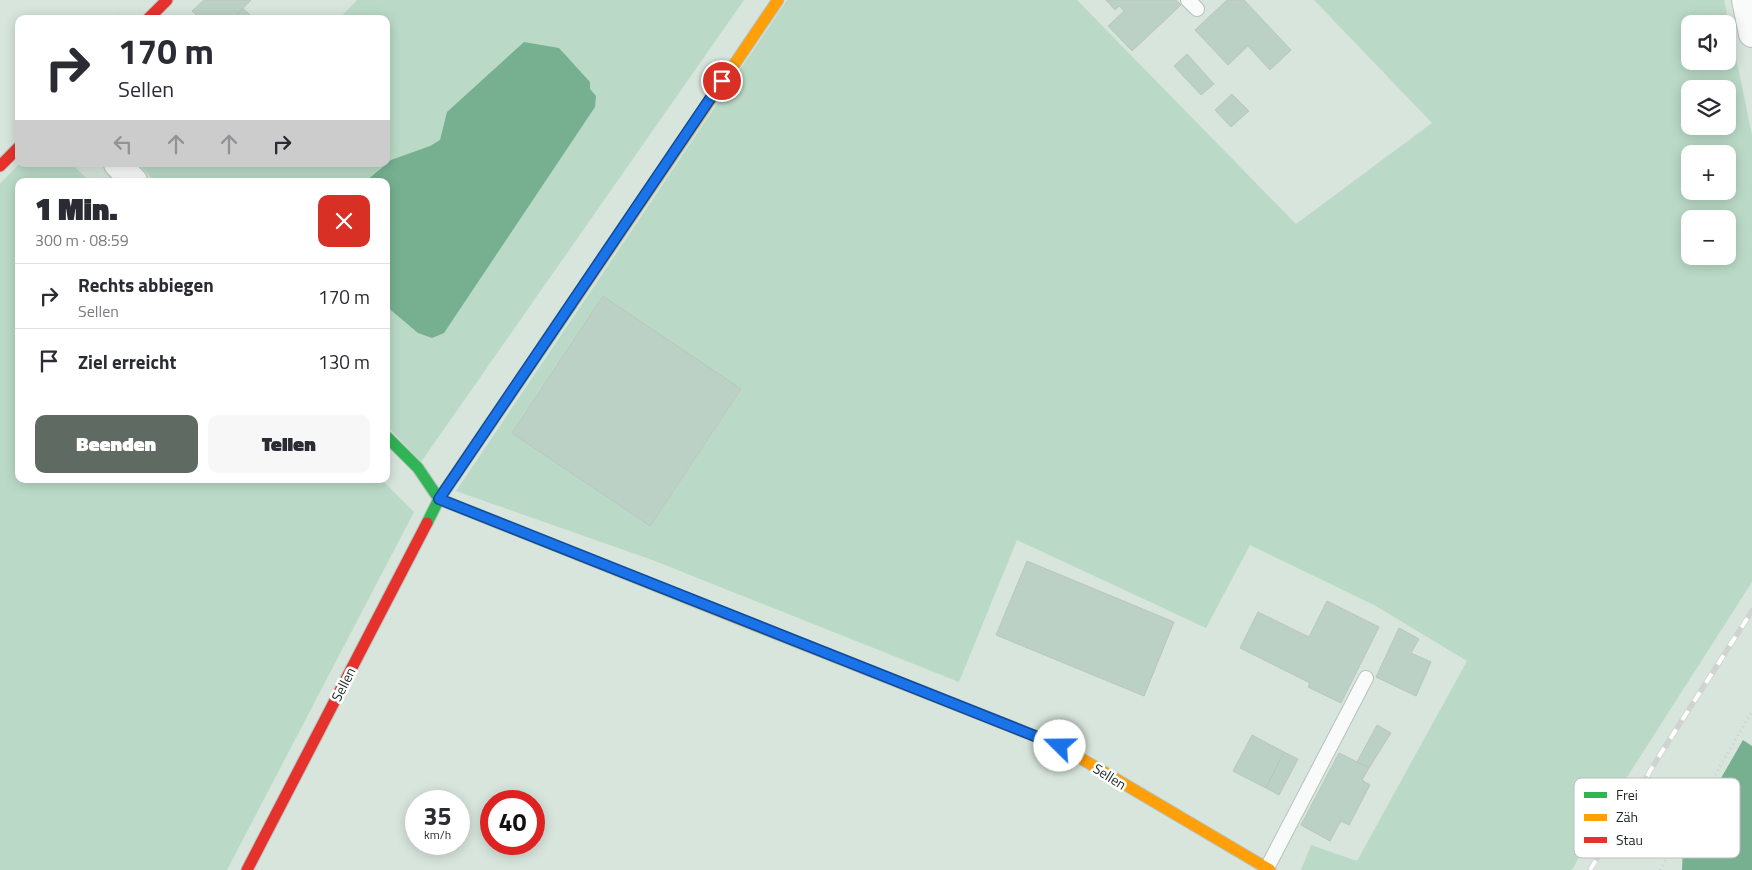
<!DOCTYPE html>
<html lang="de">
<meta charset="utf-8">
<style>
:root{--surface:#fff;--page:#f7f7f7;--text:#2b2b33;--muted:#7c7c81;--line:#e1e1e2;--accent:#5e6a62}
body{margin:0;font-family:"Titillium Web",sans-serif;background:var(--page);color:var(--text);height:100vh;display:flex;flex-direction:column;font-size:19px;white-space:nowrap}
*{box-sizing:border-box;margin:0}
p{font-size:16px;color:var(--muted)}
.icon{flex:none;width:28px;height:28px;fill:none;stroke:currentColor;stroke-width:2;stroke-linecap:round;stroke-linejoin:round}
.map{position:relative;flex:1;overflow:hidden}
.details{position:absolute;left:15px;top:178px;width:375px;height:305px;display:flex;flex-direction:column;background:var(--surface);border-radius:10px;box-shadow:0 2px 12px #0003}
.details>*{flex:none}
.banner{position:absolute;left:15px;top:15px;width:375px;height:152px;border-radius:10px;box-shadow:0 2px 12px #0003;background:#fff;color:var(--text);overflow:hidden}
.buttons{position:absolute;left:1681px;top:15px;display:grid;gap:10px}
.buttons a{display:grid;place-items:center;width:55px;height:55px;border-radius:10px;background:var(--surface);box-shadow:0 2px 12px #0003;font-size:25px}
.speed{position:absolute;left:405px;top:790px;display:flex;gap:10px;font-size:25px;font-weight:700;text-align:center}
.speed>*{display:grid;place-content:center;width:65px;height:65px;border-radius:50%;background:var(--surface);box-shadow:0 2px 12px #0003;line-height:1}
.speed small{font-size:12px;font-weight:400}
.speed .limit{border:8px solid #d22;background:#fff;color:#111}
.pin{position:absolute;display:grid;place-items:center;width:42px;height:42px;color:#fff;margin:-21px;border:2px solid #fff;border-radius:50%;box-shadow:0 1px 5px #0007}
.me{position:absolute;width:55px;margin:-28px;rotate:292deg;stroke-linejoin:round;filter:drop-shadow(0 0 4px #0008)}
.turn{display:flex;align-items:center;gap:18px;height:105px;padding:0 20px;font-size:22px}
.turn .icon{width:65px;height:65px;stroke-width:2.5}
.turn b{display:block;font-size:35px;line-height:42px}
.lanes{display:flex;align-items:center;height:48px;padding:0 20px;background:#0003;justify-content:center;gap:25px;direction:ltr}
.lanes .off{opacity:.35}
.round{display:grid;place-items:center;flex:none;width:52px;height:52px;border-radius:10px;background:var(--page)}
.head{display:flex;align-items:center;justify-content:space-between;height:85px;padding:0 20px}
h1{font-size:30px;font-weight:800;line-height:38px}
.button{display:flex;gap:10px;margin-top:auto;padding:10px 20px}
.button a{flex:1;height:58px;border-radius:10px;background:var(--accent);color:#fff;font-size:20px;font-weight:800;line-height:58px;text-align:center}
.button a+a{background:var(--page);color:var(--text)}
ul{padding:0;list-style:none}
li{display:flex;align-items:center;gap:15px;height:65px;padding:0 20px;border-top:1px solid var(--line)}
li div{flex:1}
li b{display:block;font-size:19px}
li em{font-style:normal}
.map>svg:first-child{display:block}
.green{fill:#badac7;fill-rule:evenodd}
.water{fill:#76b091}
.building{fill:#bcd1c5;stroke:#bac6bf}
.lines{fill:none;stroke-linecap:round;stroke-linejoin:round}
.lane-casing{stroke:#b7c2bb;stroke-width:16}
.street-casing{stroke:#b7c2bb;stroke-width:28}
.fast-casing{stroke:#b7c2bb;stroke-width:13}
.slow-casing{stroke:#b7c2bb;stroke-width:13}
.jam-casing{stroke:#b7c2bb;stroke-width:13}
.path{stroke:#ccd1ce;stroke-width:3;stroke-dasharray:1 4;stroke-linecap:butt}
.lane{stroke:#f9fbfa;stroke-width:14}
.street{stroke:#f9fbfa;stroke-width:26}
.fast{stroke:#30b455;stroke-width:11}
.slow{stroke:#ff9f0a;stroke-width:11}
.jam{stroke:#e5322d;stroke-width:11}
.rail-casing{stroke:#cfd3d1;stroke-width:5.5}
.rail{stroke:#fff;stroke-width:4;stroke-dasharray:11;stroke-linecap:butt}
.route-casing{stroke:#114b97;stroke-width:12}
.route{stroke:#1a73e8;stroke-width:9}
.labels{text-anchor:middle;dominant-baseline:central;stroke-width:5;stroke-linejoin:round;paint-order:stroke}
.street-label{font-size:14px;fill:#1d2721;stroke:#fff}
.key{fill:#fff;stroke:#bbbebc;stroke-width:1}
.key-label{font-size:14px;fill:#1d2721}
</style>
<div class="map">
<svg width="1752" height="870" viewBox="0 0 1752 870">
<rect width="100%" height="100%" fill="#d7e5dc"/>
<path class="green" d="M 357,0 L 744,0 L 421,462 L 386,425 L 386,181 L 155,181 L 138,164 L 386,164 L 386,19 L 339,19 Z
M 787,0 L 1077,0 L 1296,224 L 1432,123 L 1314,0 L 1724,0 L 1752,135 L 1752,582 L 1597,824 L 1572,870 L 1301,870 L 1311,845 L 1357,861 L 1467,661 L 1374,605 L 1250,545 L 1206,628 L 1017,540 L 959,682 L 655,561 L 456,491 ZM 1690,24 L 1728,24 L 1728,61 L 1690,61 ZM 1690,89 L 1728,89 L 1728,126 L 1690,126 ZM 1690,154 L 1728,154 L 1728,191 L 1690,191 ZM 1690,219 L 1728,219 L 1728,256 L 1690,256 Z
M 19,164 L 72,164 L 89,181 L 19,181 L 19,479 L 381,479 L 414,512 L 227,870 L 0,870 L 0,184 Z"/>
<path class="water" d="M 524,42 L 559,48 L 590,82 L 590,89 L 596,96 L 595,107 L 444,333 L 432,338 L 418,333 L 386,306 L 386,181 L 366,181 L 391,160 L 430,146 L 440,140 L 447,112 Z
M 1743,740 L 1752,746 L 1752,870 L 1682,870 L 1683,844 Z"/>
<path class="building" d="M 204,0 L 251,0 L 233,19 L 200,19 L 192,11 Z
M 1106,0 L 1176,0 L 1181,5 L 1132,51 L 1108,26 L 1124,11 L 1119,6 L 1115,10 Z
M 1227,0 L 1244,0 L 1291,50 L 1270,70 L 1248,46 L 1228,65 L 1195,30 Z
M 243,8 L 254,19 L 233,19 Z
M 1187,54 L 1214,84 L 1201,95 L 1174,66 Z
M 1232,94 L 1249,111 L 1231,127 L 1215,110 Z
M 603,296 L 741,389 L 650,526 L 512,433 Z
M 1027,561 L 1174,622 L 1144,696 L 996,635 Z
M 1327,601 L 1379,627 L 1341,703 L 1308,687 L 1310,683 L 1240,648 L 1258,612 L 1309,637 Z
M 1399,628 L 1419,639 L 1411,653 L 1431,662 L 1416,696 L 1376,677 Z
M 1377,725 L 1391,733 L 1369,768 L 1357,762 Z
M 1252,735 L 1284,752 L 1266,788 L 1233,771 Z
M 1284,752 L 1298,759 L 1279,795 L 1266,788 Z
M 1339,753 L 1369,768 L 1362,780 L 1370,785 L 1349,825 L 1341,821 L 1330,841 L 1301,825 Z"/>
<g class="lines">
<defs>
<path id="lane" d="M 1188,0 L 1197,9
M 1267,868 L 1366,678"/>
<path id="street" d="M 1745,0 L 1752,34
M 117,164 L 134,181"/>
<path id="fast" d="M 386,436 L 418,468 L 439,499 L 689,599
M 427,523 L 439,499 L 571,305"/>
<path id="slow" d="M 571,305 L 778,0
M 689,599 L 896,681
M 1070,752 L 1270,870"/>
<path id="jam" d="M 148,19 L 167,0
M 0,166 L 19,147
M 896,681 L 1060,746 L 1070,752
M 247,870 L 427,523"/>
</defs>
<use href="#lane" class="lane-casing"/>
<use href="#street" class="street-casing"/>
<use href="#fast" class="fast-casing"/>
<use href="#slow" class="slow-casing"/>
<use href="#jam" class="jam-casing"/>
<path class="path" d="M 115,19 L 121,13
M 1660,870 L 1752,711"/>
<use href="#lane" class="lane"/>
<use href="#street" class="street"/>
<use href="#fast" class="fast"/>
<use href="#slow" class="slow"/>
<use href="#jam" class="jam"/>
<defs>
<path id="rail" d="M 1590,870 L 1661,753 L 1752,611"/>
</defs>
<use href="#rail" class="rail-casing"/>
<use href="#rail" class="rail"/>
</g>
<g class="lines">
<defs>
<path id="route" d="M 722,81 L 439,499 L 1060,746"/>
</defs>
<use href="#route" class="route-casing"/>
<use href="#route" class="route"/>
</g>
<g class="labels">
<g class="street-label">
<text transform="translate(343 684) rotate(-63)">Sellen</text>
<text transform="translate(1110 776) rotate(32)">Sellen</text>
</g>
</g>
<rect x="1574" y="778" width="166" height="80" rx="8" class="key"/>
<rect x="1584" y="792" width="23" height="6" fill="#30b455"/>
<rect x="1584" y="814" width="23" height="7" fill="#ff9f0a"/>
<rect x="1584" y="837" width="23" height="6" fill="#e5322d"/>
<g class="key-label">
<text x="1616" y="800">Frei</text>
<text x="1616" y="822">Zäh</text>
<text x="1616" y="845">Stau</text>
</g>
</svg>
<div class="buttons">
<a><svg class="icon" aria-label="sound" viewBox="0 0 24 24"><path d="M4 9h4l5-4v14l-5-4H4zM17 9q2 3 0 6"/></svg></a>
<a><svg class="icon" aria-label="layers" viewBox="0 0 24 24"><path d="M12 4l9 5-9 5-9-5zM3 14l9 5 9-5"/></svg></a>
<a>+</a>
<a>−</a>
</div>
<div class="speed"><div>35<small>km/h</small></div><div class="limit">40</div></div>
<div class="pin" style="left:722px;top:81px;background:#d93025"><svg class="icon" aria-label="arrive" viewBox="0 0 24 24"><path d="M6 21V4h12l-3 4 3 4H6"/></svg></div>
<svg class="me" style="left:1060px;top:746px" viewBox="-20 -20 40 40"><circle r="19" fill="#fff"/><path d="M0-13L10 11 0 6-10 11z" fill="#1a73e8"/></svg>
<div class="banner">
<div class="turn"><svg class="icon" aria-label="right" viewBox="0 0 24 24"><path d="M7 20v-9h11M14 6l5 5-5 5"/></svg><div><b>170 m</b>Sellen</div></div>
<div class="lanes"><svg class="icon off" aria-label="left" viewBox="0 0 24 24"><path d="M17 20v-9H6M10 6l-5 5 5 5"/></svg><svg class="icon off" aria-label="ahead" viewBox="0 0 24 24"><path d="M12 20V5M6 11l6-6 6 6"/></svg><svg class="icon off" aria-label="ahead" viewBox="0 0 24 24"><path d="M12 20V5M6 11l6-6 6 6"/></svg><svg class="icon" aria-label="right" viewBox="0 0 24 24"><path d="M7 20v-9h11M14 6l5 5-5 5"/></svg></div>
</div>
<section class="details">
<div class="head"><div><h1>1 Min.</h1><p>300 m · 08:59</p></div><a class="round" style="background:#d93025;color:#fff"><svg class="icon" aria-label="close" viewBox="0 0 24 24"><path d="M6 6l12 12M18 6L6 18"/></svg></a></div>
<ul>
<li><svg class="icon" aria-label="right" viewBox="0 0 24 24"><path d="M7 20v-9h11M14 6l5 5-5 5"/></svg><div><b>Rechts abbiegen</b><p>Sellen</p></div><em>170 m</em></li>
<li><svg class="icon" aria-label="arrive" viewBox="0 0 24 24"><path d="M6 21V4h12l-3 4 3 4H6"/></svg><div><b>Ziel erreicht</b></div><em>130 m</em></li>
</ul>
<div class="button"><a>Beenden</a><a>Teilen</a></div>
</section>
</div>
